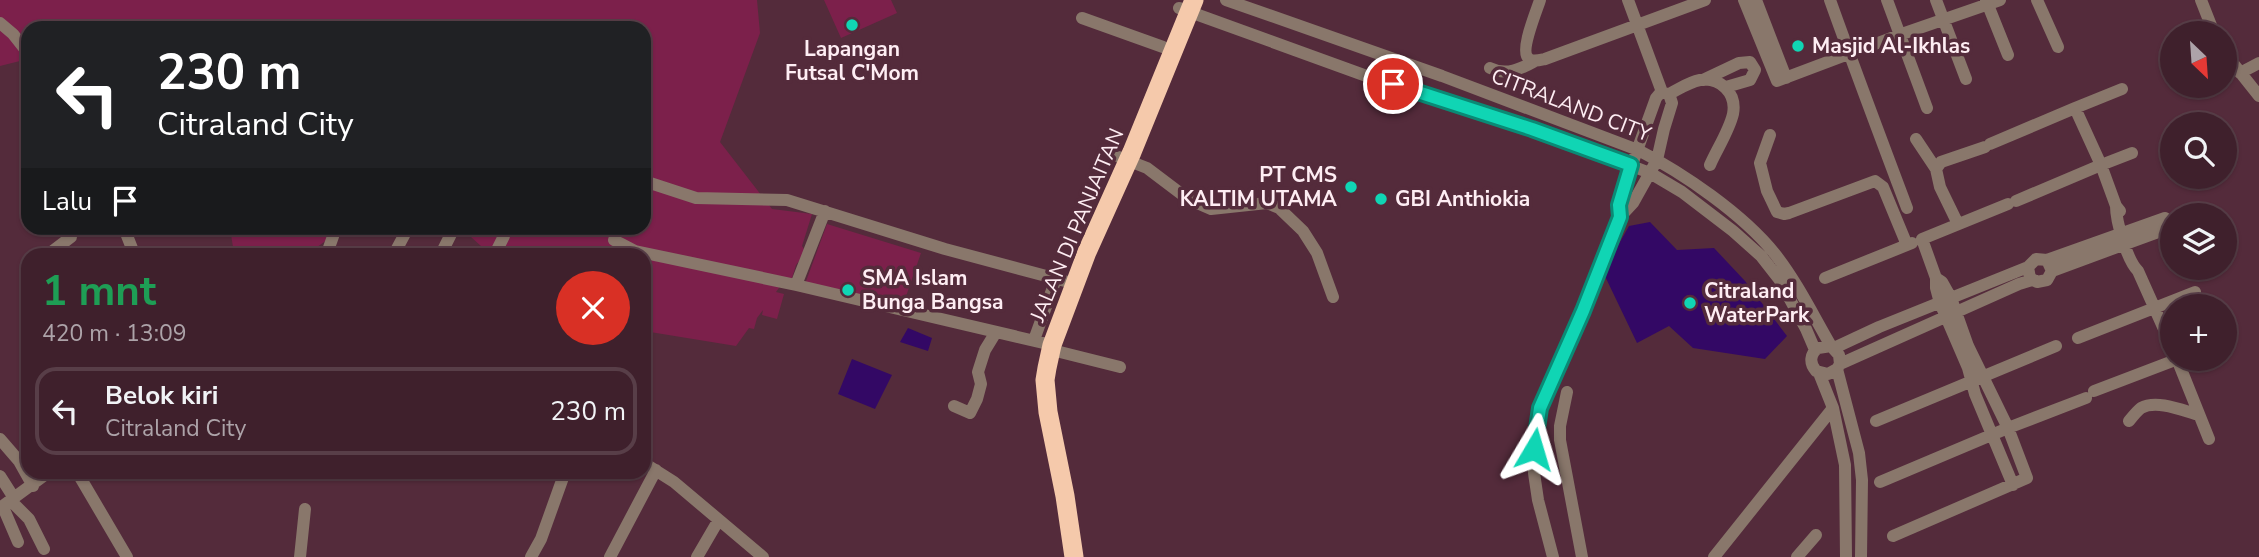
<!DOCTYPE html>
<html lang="id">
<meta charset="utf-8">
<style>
:root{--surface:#3f202c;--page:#462834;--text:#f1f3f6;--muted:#ada3a9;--line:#583e48}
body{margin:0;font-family:"Nunito Sans",sans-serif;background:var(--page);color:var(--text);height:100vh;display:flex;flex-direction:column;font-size:26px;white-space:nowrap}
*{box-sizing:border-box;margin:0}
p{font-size:23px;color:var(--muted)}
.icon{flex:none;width:38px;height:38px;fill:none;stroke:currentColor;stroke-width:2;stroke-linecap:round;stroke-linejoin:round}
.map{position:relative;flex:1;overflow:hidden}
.drawer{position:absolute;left:21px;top:248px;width:630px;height:231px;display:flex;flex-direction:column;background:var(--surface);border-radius:21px;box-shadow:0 2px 5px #0004,0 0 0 2px var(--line)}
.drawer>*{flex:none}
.guide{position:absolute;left:21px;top:21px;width:630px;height:214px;border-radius:21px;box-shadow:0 2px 5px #0004,0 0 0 2px var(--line);background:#202124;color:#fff;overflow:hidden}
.needle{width:46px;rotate:155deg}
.fabs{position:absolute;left:2160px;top:21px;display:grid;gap:14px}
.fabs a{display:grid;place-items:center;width:77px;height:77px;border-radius:50%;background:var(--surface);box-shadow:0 2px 5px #0004,0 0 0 2px var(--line);font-size:35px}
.pin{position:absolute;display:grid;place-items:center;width:60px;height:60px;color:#fff;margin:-30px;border:4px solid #fff;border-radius:50%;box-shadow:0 2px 7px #0007}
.me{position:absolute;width:77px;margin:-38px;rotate:7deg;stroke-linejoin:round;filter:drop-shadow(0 0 5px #0008)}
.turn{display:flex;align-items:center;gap:24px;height:147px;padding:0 21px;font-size:32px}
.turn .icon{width:91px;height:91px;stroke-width:2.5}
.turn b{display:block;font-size:49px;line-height:60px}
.then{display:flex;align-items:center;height:66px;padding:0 21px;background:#0003;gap:14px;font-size:26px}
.round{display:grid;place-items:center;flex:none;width:74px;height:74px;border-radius:37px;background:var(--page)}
.headline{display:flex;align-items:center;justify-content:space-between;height:119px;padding:0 21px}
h1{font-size:42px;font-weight:700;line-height:52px;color:#1e9e55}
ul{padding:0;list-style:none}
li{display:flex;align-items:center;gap:21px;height:88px;margin:0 14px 10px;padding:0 7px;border:4px solid var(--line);border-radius:21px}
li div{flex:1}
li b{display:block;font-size:26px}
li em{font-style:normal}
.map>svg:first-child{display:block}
.green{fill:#7c204b}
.water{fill:#330865}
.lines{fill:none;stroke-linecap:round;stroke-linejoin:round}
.minor{stroke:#89776b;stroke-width:12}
.highway{stroke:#f5c9ab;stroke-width:19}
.route-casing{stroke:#0a8a75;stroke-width:18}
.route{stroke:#10d5b4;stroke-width:12}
.poi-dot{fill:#10d5b4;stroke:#542b3b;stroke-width:2.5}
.labels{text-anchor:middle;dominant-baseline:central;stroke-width:7;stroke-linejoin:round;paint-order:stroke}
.poi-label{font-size:21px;font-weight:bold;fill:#feedf3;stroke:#542b3b;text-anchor:start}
.street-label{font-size:21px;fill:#feedf3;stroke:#542b3b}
</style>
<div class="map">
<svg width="2259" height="557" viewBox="0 0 2259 557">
<rect width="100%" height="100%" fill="#542b3b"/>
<path class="green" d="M 0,0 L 757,0 L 760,33 L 720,142 L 772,209 L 812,214 L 802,246 L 806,252 L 796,265 L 792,278 L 786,278 L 776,292 L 784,294 L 777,319 L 762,315 L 763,310 L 757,318 L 754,329 L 749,328 L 736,346 L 644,331 L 644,256 L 491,255 L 471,237 L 427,228 L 644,228 L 644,28 L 28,28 L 28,59 L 0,66 Z
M 824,0 L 891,0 L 897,13 L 841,38 Z
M 827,224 L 921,253 L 903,305 L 805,284 Z
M 230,228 L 343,228 L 305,256 L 249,255 L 233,247 Z"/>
<path class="water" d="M 1650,222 L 1677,250 L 1714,248 L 1745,281 L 1787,336 L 1765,359 L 1693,348 L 1669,326 L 1637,343 L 1603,272 L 1629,226 Z
M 908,328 L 932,338 L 928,351 L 900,342 Z
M 852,359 L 892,375 L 875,409 L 838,394 Z"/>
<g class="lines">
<path class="minor" d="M 1226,0 L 1442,76 L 1638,150 C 1683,173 1743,214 1775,254 C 1797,282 1813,315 1831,346
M 1540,0 C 1537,10 1519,52 1529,59 C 1533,62 1540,60 1545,59 L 1705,0
M 1628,0 L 1662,92
M 1744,0 L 1777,81 L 1899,35 L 2000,0
M 1756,0 L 1786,78
M 1830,0 C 1855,70 1881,139 1907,208
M 1887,0 L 1927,108
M 1936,0 L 1966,79
M 1986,0 L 2008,55
M 2037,0 L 2058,47
M 2201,0 L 2214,33
M 1179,8 L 1372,78 L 1569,142 L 1650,173 L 1682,192 L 1733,231 L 1761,256 L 1779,279 L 1806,329 L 1815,350
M 1082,18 L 1163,47
M 0,23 L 13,34 L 28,53
M 2224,52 L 2259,96
M 1490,68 C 1506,76 1521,69 1535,61
M 2240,73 L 2259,63
M 1703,80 L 1739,63 L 1750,62 L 1755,70 L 1750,80 L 1726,87
M 1669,94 C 1679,89 1689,82 1700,80 C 1720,77 1737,93 1733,114 C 1729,131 1717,149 1710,165
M 2075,108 L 2122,89
M 1770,135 L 1760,163 L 1767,191 L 1777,212 L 1784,214 L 1789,213 L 1875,181 L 1883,187 L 1907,245
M 1916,139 L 1936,169
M 1990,144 L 2075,108 L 2101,165 L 2016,201
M 1119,157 L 1147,168 L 1188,199 L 1211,209 L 1267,203 L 1279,208 L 1303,231 L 1317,253 L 1333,297
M 644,181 L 696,198 L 787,200 L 945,249 L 1065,281
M 2008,204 L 1922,239 L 1936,278 L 1936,288 L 1940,303 L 1968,368 L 1975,394 L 2013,485
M 2116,206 C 2116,222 2127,260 2138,271 L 2172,347
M 2120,211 L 2116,206 L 2101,165 L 2132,153
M 1958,224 L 1940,187 L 1936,169 L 1941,162 L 1985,147
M 124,228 L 135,256
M 619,228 L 614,240 L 635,251 L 796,285 L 1052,345
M 50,253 L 71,237 L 71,228
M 326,256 L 336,228
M 393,256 L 408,228
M 440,256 L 454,228
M 494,256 L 504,236
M 2047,260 L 2165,218 L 2168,220 L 2169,223 L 2158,232 L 2052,271
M 1825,278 L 1912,243
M 796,285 L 825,211
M 2078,338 L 2195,292
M 1034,340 L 1056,279
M 1834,348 L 1879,327 L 2028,267 L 2036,259 L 2047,260 L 2052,271 L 2047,280 L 2037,282 L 2030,278 L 2028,267
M 1052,350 L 1120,367
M 2177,359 L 2209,439
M 1840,364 L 1839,355 L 1831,346 L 1818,348 C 1810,354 1809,363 1816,371 L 1828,374 L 1837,369 L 1840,364 L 2019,284 L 2032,280
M 1837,369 L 1859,453 L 1862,480 L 1861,557
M 1819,373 L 1833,408 L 1845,465 L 1846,557
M 2094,391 L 2178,359
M 1567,392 L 1560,426 L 1560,440 L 1582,557
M 954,406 L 970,413 L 977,399 L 981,384 L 978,372 L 985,350 L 996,332
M 1876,421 L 2056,346
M 2129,421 C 2133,416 2137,411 2141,408 C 2157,399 2184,411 2199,415
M 0,439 L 19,461 L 33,486
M 644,463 L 674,482 L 763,557
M 77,472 L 127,557
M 0,476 L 14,498
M 1880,482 L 2008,428 L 2086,398
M 11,501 L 29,519 L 44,549
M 3,507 L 18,542
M 0,508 L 49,472
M 1893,536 L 2027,478 L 2008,428 L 1968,346 L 1951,298 L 1942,282 L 1936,278
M 300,557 L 305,509
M 531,557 L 541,539 L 565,472
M 610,557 L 656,470
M 697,557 L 718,521
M 1553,557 L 1538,500 L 1534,473 L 1534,449 L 1540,408 L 1583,311 L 1620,217 L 1633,203 L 1657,160 L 1664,129 L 1672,103 L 1669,94 L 1661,92 L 1656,98 L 1621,195 L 1619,205 L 1620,217
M 1714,557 L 1833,408
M 1797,557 L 1816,535"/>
<path class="highway" d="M 1074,557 L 1065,496 L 1048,412 L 1045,380 L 1047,368 L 1052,345 L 1087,252 L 1132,152 L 1194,0"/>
</g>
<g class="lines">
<defs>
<path id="route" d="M 1393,84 L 1532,129 L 1631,165 L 1619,205 L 1620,217 L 1583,311 L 1540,408 L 1534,449"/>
</defs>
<use href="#route" class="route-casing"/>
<use href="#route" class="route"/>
</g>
<g class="poi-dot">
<circle cx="852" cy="25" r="7"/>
<circle cx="1798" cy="46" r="7"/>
<circle cx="1351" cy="187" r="7"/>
<circle cx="1381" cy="199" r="7"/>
<circle cx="848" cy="290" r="7"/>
<circle cx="1690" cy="303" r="7"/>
</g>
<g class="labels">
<g class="poi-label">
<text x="1812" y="46">Masjid Al-Ikhlas</text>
<text x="852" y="49" text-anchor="middle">Lapangan<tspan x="852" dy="24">Futsal C'Mom</tspan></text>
<text x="1337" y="175" text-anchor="end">PT CMS<tspan x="1337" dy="24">KALTIM UTAMA</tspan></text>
<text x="1395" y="199">GBI Anthiokia</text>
<text x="862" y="278">SMA Islam<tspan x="862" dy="24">Bunga Bangsa</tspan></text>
<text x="1704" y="291">Citraland<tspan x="1704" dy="24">WaterPark</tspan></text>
</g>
<g class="street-label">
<text transform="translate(1571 105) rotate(21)">CITRALAND CITY</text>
<text transform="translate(1077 225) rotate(-67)">JALAN DI PANJAITAN</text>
</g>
</g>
</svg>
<div class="fabs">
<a><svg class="needle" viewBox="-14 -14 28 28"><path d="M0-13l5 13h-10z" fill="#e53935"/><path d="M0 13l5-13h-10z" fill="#ada3a9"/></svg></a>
<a><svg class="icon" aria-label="search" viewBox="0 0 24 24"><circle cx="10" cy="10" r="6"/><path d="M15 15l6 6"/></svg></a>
<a><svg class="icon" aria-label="layers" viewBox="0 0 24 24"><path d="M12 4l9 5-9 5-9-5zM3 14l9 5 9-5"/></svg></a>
<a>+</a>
</div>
<div class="pin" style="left:1393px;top:84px;background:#d93025"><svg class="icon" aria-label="arrive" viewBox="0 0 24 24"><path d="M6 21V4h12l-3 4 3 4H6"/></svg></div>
<svg class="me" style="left:1534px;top:449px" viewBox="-20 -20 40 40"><path d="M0-17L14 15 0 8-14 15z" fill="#10d5b4" stroke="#fff" stroke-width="4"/></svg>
<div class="guide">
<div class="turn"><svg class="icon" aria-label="left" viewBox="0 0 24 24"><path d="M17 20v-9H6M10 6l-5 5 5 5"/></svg><div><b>230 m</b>Citraland City</div></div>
<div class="then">Lalu<svg class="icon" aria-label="arrive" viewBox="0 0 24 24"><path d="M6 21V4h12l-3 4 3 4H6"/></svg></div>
</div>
<section class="drawer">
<div class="headline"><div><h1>1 mnt</h1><p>420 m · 13:09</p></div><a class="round" style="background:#d93025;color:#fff"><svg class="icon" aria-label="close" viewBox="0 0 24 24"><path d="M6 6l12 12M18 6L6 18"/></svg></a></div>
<ul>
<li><svg class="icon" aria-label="left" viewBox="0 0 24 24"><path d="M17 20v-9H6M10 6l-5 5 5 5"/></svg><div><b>Belok kiri</b><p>Citraland City</p></div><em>230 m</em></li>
</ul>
</section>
</div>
